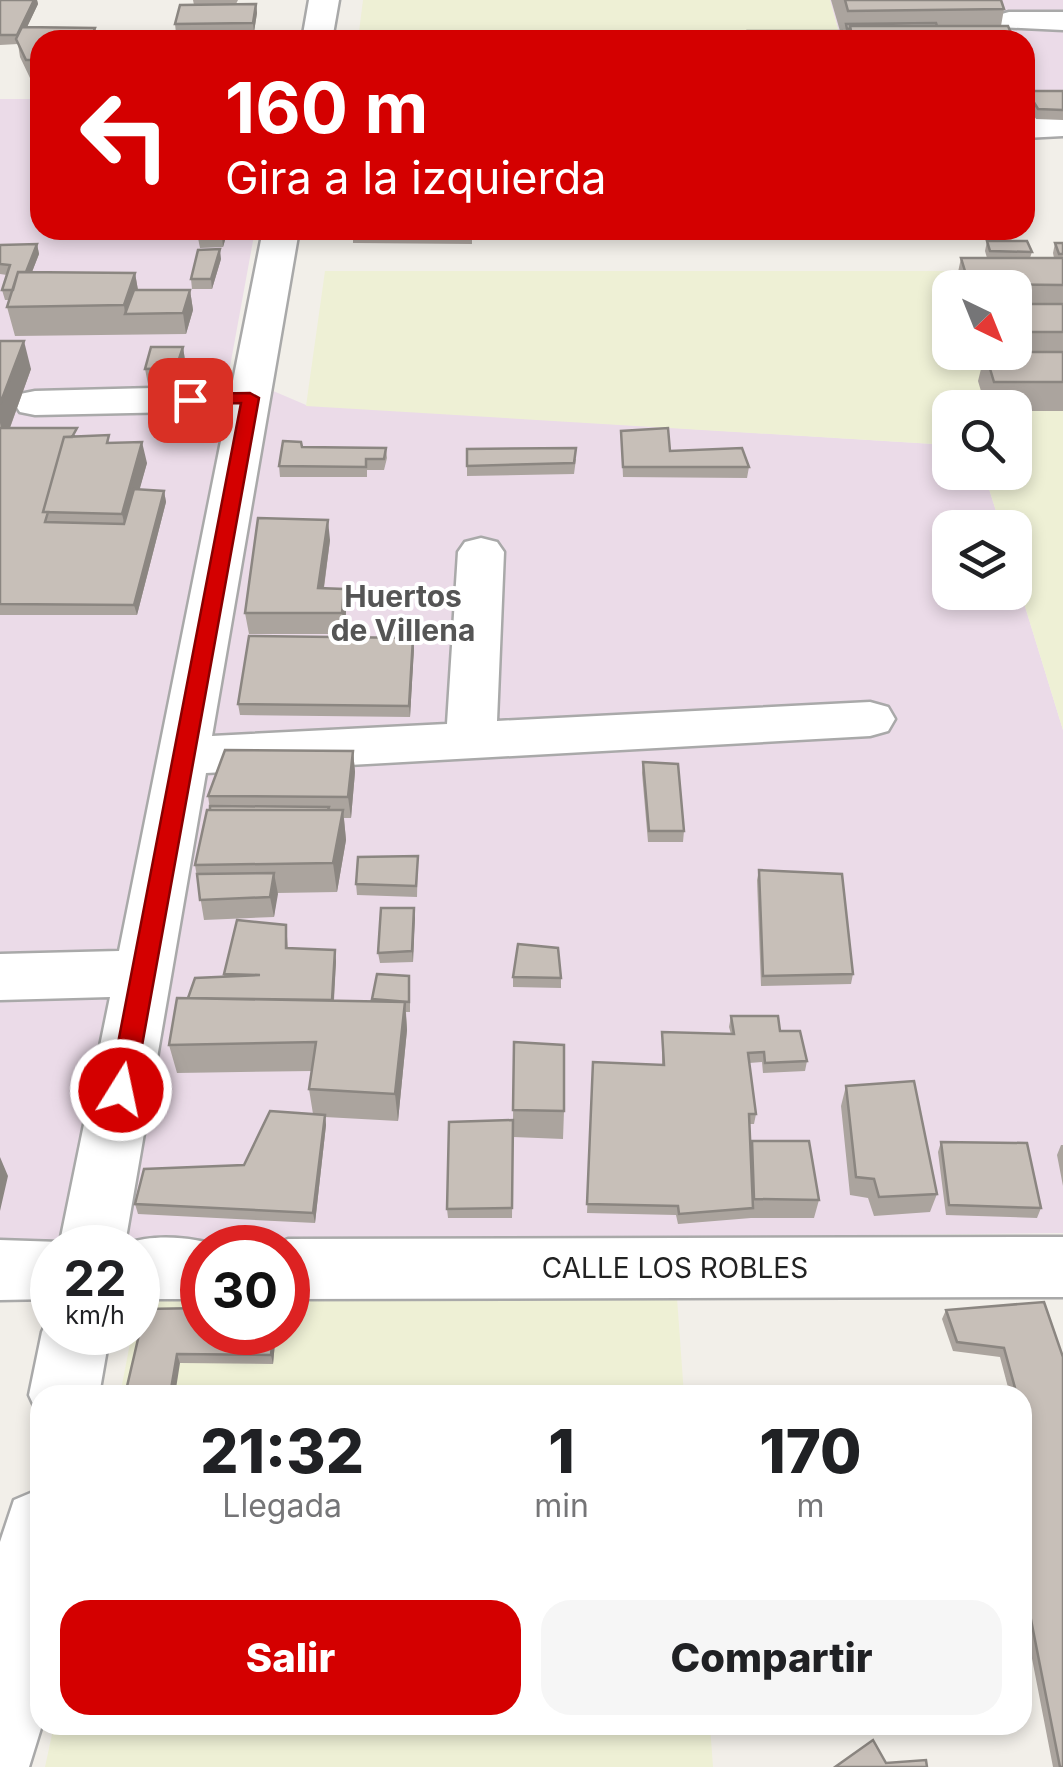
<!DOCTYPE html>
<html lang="es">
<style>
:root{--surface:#fff;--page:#f6f6f6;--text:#202124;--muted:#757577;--accent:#d40000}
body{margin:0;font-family:Inter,sans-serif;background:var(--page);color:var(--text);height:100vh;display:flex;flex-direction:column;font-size:38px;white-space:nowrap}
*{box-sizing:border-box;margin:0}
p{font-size:32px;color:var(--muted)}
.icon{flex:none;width:55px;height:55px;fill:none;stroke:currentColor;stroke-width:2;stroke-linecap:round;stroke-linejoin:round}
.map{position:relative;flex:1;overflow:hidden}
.side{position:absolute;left:30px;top:1385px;width:1002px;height:350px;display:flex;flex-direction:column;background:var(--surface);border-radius:30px;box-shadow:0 5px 15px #0003}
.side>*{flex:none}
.banner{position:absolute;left:30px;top:30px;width:1005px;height:210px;border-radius:30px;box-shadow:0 5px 15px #0003;background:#d40000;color:#fff;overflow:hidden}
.needle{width:65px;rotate:137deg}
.fabs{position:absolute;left:932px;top:270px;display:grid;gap:20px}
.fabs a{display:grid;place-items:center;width:100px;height:100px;border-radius:20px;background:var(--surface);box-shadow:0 5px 15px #0003;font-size:50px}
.speed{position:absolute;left:30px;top:1225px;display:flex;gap:20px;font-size:50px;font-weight:700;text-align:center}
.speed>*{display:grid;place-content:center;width:130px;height:130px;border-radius:50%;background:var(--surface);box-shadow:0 5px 15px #0003;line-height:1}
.speed small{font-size:25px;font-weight:400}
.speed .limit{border:15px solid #d22;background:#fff;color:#111}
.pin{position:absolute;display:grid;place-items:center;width:85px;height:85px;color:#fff;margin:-42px;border-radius:20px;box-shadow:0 5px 15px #0006}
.me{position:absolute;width:110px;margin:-55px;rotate:10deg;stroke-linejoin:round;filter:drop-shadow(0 0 8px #0008)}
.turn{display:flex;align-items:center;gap:35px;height:210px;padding:0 30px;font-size:45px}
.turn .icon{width:130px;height:130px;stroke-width:2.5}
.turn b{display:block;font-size:70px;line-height:85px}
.eta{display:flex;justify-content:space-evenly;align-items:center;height:170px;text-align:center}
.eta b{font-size:60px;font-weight:800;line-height:70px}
.cta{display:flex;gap:20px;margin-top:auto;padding:20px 30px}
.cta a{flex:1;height:115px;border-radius:30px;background:var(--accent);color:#fff;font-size:40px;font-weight:800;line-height:115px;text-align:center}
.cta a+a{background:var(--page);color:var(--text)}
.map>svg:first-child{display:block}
.industrial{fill:#ebdbe8}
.farmland{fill:#eef0d5;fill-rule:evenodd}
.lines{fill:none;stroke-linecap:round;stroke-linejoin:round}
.minor-casing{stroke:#a9a9a9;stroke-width:5}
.minor{fill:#fff;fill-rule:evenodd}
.wall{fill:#aba49e}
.shaded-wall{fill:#8b8681}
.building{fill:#c7bfb8;stroke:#8b8681;stroke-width:2.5}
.route{fill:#d40000;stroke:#8a0000;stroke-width:2.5}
.labels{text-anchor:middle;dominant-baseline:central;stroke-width:8;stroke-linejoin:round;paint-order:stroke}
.street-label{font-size:28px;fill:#222;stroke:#fff}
.neighbourhood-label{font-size:30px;font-weight:bold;fill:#555;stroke:#fff}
</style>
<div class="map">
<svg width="1063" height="1767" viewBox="0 0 1063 1767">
<rect width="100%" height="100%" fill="#f2efe9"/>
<path class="industrial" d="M 830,0 L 1063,0 L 1063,100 L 1025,100 L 1025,40 L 841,40 Z
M 0,99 L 40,99 L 40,230 L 255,230 L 229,372 L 306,405 L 950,445 L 950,472 L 984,473 L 1001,527 L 950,528 L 950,592 L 1015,592 L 1015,574 L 1063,730 L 1063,1233 L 0,1244 Z"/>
<path class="farmland" d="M 363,0 L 830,0 L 841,40 L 358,40 Z
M 325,271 L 1063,271 L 1063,730 L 1015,574 L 1015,528 L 1001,527 L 984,473 L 1015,472 L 1015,408 L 950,408 L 950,445 L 306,406 ZM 950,288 L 1015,288 L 1015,352 L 950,352 Z
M 677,1298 L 684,1395 L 120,1395 L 132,1333 L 138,1332 L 139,1301 L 202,1300 L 202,1332 L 288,1332 L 288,1300 Z
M 54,1725 L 710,1725 L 713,1767 L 45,1767 Z"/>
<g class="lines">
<defs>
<path id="minor" d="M 309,0 L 339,0 L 332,40 L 302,40 Z
M 1009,12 L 1063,12 L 1063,30 L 998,27 L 994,21 L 998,15 Z
M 1063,116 L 1063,136 L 1025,138 L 1025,118 Z
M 263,230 L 299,230 L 212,736 L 447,724 L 458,552 L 465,542 L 481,538 L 497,542 L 504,552 L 497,721 L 870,702 L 888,707 L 895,719 L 888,731 L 870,736 L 206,773 L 125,1244 C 155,1233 196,1237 224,1248 L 202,1248 L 202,1299 L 138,1299 L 138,1248 L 52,1248 L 52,1299 L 0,1300 L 0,1240 L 60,1242 L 110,997 L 0,1000 L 0,954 L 119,951 L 227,411 L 35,415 L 20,412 L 14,403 L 20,394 L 35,391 L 232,386 Z
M 1063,1237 L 1063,1297 L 288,1299 L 288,1248 L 266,1248 L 288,1239 Z
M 52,1310 L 52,1332 L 110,1332 L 99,1395 L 40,1395 L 40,1419 L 29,1395 L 42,1332 Z
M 40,1489 L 42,1725 L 29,1767 L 0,1767 L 0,1542 L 14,1500 Z"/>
</defs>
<use href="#minor" class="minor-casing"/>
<use href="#minor" class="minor"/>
</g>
<path class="wall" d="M 0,0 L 37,0 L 38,4 L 27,27 L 40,40 L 40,78 L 30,78 L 20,57 L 18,44 L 0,45 Z
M 193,0 L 238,0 L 236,4 L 256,4 L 257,13 L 254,32 L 176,33 L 175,24 L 194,5 Z
M 831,0 L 1001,0 L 1004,9 L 1001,26 L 1014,40 L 748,40 L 748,31 L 840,31 Z
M 1025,63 L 1033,81 L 1031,91 L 1063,91 L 1063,120 L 1036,119 L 1028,105 L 1027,108 L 1025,108 Z
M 199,230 L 228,230 L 223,247 L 200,248 L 198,238 Z
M 346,230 L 472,230 L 472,244 L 353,243 L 353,236 L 346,236 Z
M 987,241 L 1032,252 L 1030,258 L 1054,258 L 1053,253 L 1055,243 L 1063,243 L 1063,411 L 1015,411 L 1015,408 L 986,408 L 978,381 L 983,361 L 976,361 L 974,352 L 1015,352 L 1015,288 L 955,286 L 961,258 L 987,258 L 985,251 Z
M 37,244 L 39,254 L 32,272 L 135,273 L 138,290 L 190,290 L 193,310 L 186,334 L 15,336 L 7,307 L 9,300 L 5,300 L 2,290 L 7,275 L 0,274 L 0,245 Z
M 221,259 L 212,289 L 192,289 L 191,279 Z
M 0,341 L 31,369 L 10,428 L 79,436 L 111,443 L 147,463 L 139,490 L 164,491 L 166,502 L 137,615 L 0,615 Z
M 183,347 L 186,367 L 179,389 L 149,389 L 145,369 Z
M 621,431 L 670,451 L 749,467 L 747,478 L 623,477 Z
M 302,447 L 386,448 L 387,458 L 384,470 L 367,470 L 367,477 L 280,477 L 279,466 Z
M 467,449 L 576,459 L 574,474 L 467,476 Z
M 330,540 L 324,588 L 346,610 L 345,634 L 249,634 L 245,613 Z
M 414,648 L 410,717 L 240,715 L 238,704 Z
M 353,751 L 355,772 L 351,818 L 344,818 L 346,840 L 337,892 L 277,893 L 274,917 L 204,920 L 195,865 L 210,810 L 208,796 Z
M 643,762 L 684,831 L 683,842 L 648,842 L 642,773 Z
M 418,856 L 417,897 L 357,895 L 356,884 Z
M 759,870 L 853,974 L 851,984 L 761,986 L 757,880 Z
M 414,908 L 413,962 L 380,963 L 378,953 Z
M 286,925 L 288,948 L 336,961 L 334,1001 L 372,1001 L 372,999 L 410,987 L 410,1012 L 406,1012 L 407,1030 L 398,1121 L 325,1117 L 326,1125 L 315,1223 L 138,1214 L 135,1204 L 244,1165 L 313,1114 L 309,1089 L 312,1071 L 177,1073 L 169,1045 L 224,977 L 224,974 Z
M 513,977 L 561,978 L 561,988 L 513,987 Z
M 731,1016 L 780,1031 L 807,1061 L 805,1071 L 763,1073 L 762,1062 L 749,1063 L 756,1114 L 754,1124 L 750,1124 L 750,1150 L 752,1141 L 819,1200 L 814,1218 L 751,1218 L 678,1224 L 676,1215 L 587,1213 L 593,1062 L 662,1065 L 662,1032 L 731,1034 L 729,1027 Z
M 514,1042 L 564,1111 L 563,1139 L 513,1137 L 512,1218 L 448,1218 L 447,1209 L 513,1120 Z
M 846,1086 L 937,1194 L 930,1212 L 874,1216 L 868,1198 L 850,1195 L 841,1106 Z
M 941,1142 L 1041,1208 L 1037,1218 L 946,1215 L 938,1152 Z
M 1061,1145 L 1063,1145 L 1063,1186 L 1057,1155 Z
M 1044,1302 L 1063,1767 L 1053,1767 L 1022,1607 L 1022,1395 L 1010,1395 L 1000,1357 L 953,1351 L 942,1319 L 946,1310 Z
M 145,1309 L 276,1332 L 273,1364 L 180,1363 Z"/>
<path class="shaded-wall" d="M 34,0 L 37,0 L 38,4 L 19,44 L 17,35 Z
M 256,4 L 257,13 L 254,32 L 253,23 Z
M 95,28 L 98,40 L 90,40 Z
M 224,230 L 228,230 L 223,247 L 222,236 Z
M 37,244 L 39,254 L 21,300 L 19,290 Z
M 220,249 L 221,259 L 212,289 L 211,279 Z
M 135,273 L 140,302 L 125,314 L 124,305 Z
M 190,290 L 193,310 L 186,334 L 183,313 Z
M 24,341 L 31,369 L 5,441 L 0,423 L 0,404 Z
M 183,347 L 186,367 L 179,389 L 176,368 Z
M 142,442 L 147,463 L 127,535 L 122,514 Z
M 164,491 L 166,502 L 137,615 L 134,605 Z
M 328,520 L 330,540 L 321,608 L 318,588 Z
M 344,589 L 346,610 L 345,634 L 342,613 Z
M 413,638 L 414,648 L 410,717 L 409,706 Z
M 353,751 L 355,772 L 351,818 L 348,797 Z
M 343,810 L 346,840 L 337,892 L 333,863 Z
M 274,873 L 278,894 L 274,917 L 270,897 Z
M 414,908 L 415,918 L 413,962 L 412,951 Z
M 335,950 L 336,961 L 332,1029 L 331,1019 Z
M 405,1002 L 407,1030 L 398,1121 L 395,1094 Z
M 325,1115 L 326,1125 L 315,1223 L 313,1213 Z
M 0,1157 L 8,1176 L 0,1211 Z
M 273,1332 L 276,1332 L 273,1364 L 271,1355 Z
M 177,1354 L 180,1363 L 175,1395 L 170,1395 Z"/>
<path class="building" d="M 0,0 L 34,0 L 17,35 L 0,35 Z
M 845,0 L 1001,0 L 1004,9 L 848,11 Z
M 256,4 L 253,23 L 175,24 L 180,5 Z
M 936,23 L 937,26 L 850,26 L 848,34 L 846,24 Z
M 850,26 L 1008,26 L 1014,40 L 853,40 Z
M 22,27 L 95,28 L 90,40 L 40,40 L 40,60 L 26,60 L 16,39 Z
M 748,31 L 842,31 L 845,40 L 751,40 Z
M 1025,63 L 1033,81 L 1025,81 Z
M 1031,91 L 1063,91 L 1063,110 L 1038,109 L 1030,96 Z
M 199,230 L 224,230 L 222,236 L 198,238 Z
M 353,230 L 471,230 L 471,233 L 353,233 Z
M 987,241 L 1027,241 L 1032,252 L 990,251 Z
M 1055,243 L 1063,243 L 1063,254 L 1059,254 Z
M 37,244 L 26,272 L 18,272 L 13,290 L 2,290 L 10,265 L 0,264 L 0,245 Z
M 220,249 L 211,279 L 191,279 L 198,250 Z
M 961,258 L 1063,258 L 1063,285 L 969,284 Z
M 18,272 L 135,273 L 124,305 L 7,307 Z
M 134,290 L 190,290 L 183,313 L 125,314 Z
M 1015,304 L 1063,304 L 1063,332 L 1015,332 Z
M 0,341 L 24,341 L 0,404 Z
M 151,347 L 183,347 L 176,368 L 145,369 Z
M 985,352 L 1063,352 L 1063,382 L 994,382 Z
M 0,428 L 77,428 L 72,437 L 64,437 L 43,512 L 48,512 L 45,522 L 124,524 L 134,489 L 164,491 L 134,605 L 0,604 Z
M 668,428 L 670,451 L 742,448 L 749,467 L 623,467 L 621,431 Z
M 109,435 L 107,443 L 142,442 L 122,514 L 43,512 L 64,437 Z
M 283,441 L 301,442 L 302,447 L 386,448 L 384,459 L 366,459 L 366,467 L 279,466 Z
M 576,448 L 574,463 L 467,466 L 467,449 Z
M 258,518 L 328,520 L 318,588 L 344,589 L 342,613 L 245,613 Z
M 249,636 L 413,638 L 409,706 L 238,704 Z
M 225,750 L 353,751 L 348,797 L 208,796 Z
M 643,762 L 678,764 L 684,831 L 649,831 Z
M 210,806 L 329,807 L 328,810 L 210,810 Z
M 207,810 L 343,810 L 333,863 L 195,865 Z
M 418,856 L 416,886 L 356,884 L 358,857 Z
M 759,870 L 842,874 L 853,974 L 763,976 Z
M 274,873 L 270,897 L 200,900 L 197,874 Z
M 381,908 L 414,908 L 412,951 L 378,953 Z
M 237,920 L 286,925 L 286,948 L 335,950 L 332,1000 L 188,998 L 195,978 L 260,975 L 224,974 Z
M 518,944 L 558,948 L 561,978 L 513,977 Z
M 377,974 L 409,976 L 409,1002 L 372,999 Z
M 177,998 L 405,1002 L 395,1094 L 309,1089 L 316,1042 L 169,1045 Z
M 731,1016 L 778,1016 L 780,1031 L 800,1031 L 807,1061 L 765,1063 L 764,1052 L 748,1053 L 756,1114 L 749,1114 L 753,1208 L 679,1214 L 678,1206 L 587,1204 L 593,1062 L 664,1065 L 662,1032 L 734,1034 Z
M 514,1042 L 564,1045 L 564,1111 L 513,1110 Z
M 914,1081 L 937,1194 L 879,1197 L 874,1179 L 856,1177 L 846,1086 Z
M 270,1111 L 325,1115 L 313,1213 L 135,1204 L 144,1169 L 244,1165 Z
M 513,1120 L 512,1208 L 447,1209 L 449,1122 Z
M 752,1141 L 809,1141 L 819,1200 L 754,1199 Z
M 941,1142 L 1027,1143 L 1041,1208 L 949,1205 Z
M 1044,1302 L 1063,1357 L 1063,1767 L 1060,1767 L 1022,1574 L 1022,1395 L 1017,1395 L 1004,1348 L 957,1342 L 946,1310 Z
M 202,1308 L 202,1332 L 273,1332 L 271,1355 L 177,1354 L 170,1395 L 125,1395 L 145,1309 Z
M 873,1740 L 886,1763 L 926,1760 L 927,1767 L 835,1767 Z"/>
<path class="route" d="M 250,393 L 259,398 L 134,1090 L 130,1098 L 121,1101 L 112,1098 L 109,1090 L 241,403 L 190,405 L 182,400 L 190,394 Z"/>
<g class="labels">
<g class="street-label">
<text x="675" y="1268">CALLE LOS ROBLES</text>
</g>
<g class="neighbourhood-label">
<text x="403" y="596">Huertos<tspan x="403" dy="34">de Villena</tspan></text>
</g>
</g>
</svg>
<div class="fabs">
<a><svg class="needle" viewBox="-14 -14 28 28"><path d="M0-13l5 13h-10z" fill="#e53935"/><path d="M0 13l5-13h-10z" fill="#757577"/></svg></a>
<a><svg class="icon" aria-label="search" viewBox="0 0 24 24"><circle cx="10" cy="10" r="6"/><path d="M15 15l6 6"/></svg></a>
<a><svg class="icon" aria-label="layers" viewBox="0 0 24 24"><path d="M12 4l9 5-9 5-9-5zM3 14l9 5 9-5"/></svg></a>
</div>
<div class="speed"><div>22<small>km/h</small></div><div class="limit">30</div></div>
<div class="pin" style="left:190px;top:400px;background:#d93025"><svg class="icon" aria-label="arrive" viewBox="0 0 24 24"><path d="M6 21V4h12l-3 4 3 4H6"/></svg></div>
<svg class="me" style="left:121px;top:1090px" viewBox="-20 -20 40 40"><circle r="17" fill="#d40000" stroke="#fff" stroke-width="3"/><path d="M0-11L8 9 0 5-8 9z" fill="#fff"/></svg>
<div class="banner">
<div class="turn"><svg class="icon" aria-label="left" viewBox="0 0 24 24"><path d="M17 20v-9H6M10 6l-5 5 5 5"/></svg><div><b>160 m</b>Gira a la izquierda</div></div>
</div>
<section class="side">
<div class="eta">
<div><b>21:32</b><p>Llegada</p></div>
<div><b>1</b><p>min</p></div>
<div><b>170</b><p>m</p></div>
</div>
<div class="cta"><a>Salir</a><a>Compartir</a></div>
</section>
</div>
